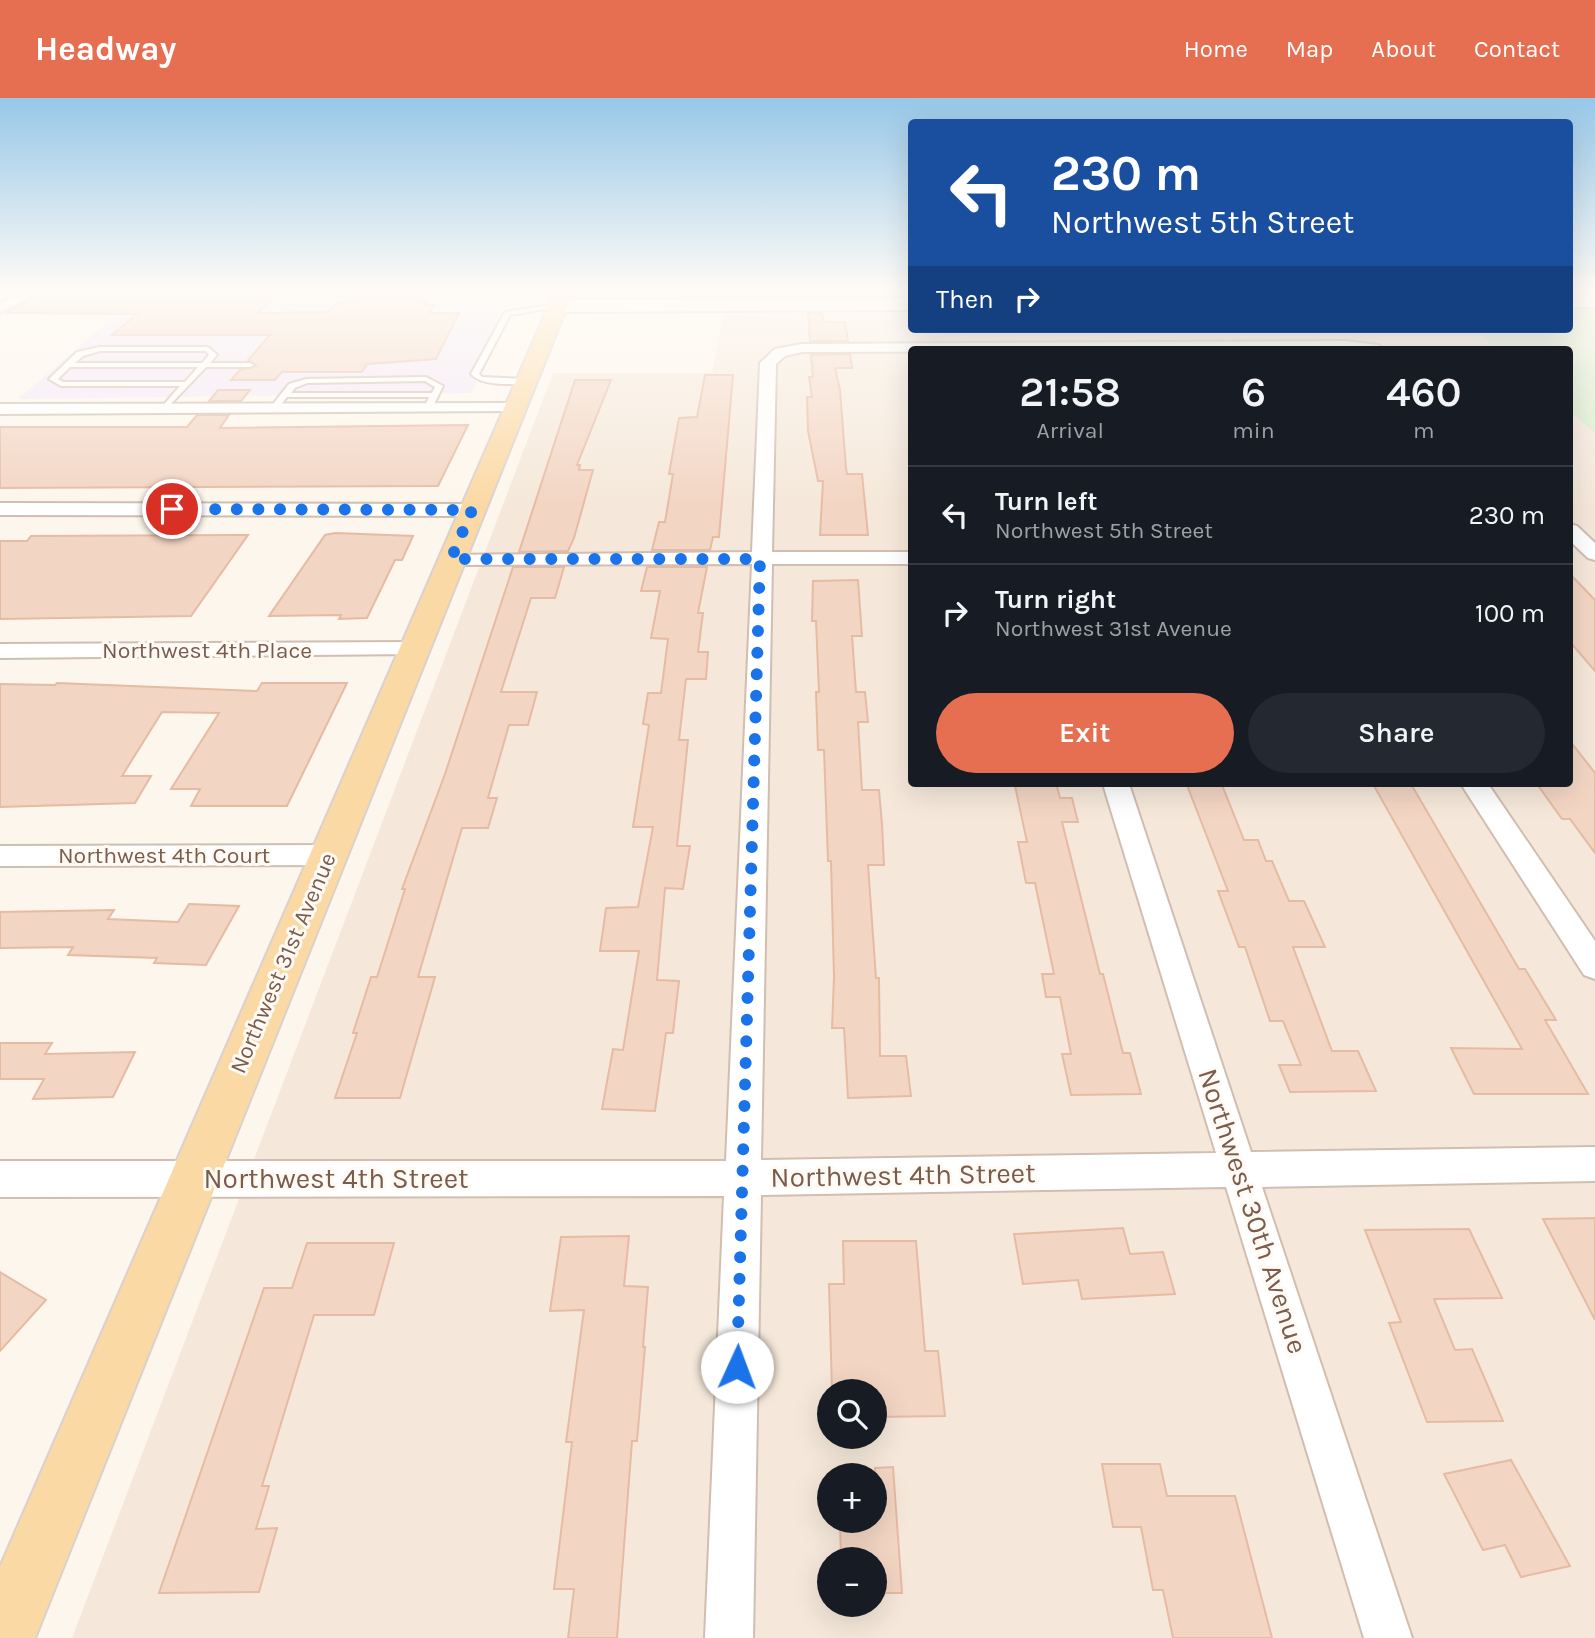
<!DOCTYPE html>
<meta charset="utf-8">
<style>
:root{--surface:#171b24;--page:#242831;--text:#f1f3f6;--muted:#9ea1a6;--line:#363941;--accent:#e76f51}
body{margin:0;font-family:Karla,sans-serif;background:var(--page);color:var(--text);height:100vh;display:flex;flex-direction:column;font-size:26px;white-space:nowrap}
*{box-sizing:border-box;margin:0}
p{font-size:23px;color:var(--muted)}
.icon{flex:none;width:38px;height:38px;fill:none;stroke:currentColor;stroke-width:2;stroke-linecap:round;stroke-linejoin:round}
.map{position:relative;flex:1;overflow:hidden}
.sheet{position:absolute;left:908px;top:248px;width:665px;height:441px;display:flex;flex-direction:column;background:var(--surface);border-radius:7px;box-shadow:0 7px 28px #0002}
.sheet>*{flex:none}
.guide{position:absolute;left:908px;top:21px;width:665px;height:214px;border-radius:7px;box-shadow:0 7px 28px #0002;background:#1a4fa0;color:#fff;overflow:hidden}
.tools{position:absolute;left:817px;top:1281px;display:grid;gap:14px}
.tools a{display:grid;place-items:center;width:70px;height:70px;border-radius:50%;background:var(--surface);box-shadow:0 7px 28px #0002;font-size:35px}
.pin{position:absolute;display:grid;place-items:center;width:60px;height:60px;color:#fff;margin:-30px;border:4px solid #fff;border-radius:50%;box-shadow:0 2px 7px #0007}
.me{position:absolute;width:77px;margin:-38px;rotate:2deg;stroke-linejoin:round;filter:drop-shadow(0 0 5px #0008)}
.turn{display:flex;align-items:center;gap:24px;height:147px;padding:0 28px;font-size:32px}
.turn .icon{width:91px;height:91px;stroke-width:2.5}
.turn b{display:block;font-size:49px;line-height:60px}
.then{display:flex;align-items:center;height:66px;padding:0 28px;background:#0003;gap:14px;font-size:26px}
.eta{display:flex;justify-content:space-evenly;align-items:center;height:119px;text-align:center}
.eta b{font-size:42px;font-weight:600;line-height:49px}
.action{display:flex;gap:14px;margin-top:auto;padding:14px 28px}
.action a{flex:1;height:80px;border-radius:42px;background:var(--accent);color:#fff;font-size:28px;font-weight:600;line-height:80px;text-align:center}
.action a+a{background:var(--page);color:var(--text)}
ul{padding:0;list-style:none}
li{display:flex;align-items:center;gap:21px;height:98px;padding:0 28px;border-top:2px solid var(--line)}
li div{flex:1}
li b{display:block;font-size:26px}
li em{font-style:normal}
header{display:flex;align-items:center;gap:42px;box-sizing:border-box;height:98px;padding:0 35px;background:var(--accent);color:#fff}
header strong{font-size:33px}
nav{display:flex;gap:38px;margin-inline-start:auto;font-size:24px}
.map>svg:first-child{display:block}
.residential{fill:#f5e8da;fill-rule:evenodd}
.education{fill:#f3e8fa}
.green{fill:#d8ecc9}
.building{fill:#f3d5c3;stroke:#e6bba3;stroke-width:2}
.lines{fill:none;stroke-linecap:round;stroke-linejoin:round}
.lane-casing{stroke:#d1beb0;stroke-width:4}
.street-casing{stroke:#d1beb0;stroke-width:4}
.secondary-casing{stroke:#d6c0b0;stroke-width:4}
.primary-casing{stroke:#dad1cd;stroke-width:4}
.lane{fill:#fff;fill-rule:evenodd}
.street{fill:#fff;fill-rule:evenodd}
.secondary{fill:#fff;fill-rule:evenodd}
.primary{fill:#fbd9a5;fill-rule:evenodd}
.route{stroke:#1a73e8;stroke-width:12;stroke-dasharray:0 21.6}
.labels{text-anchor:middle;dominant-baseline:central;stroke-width:6;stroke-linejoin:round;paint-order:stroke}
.street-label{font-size:23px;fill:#7a5c4d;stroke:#fffaf3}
.near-street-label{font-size:28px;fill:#7a5c4d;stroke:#fffaf3}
</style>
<header>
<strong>Headway</strong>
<nav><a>Home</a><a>Map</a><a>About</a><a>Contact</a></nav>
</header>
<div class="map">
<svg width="1595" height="1540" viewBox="0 0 1595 1540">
<rect width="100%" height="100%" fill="#fdf6ec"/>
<path class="residential" d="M 912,214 L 912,231 L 1473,231 L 1497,252 L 912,252 L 912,686 L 1570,686 L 1570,314 L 1595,335 L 1595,1540 L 72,1540 L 553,275 L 712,275 L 723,216 ZM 830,1293 L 875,1293 L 875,1339 L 830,1339 ZM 830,1377 L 875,1377 L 875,1423 L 830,1423 ZM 830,1461 L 875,1461 L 875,1507 L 830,1507 Z"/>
<path class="education" d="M 146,191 L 518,191 L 471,295 L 18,301 Z"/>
<path class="green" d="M 1570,211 L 1595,211 L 1595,335 L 1570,314 L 1570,252 L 1497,252 L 1473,231 L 1570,231 Z"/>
<path class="building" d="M 280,191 L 258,215 L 328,214 L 335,206 L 360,201 L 417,198 L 415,200 L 422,200 L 420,204 L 427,204 L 425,207 L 435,207 L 429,215 L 459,215 L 436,261 L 367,266 L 362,274 L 282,274 L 275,282 L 231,282 L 240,272 L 256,268 L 248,262 L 270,237 L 112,237 L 137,216 L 6,215 L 45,194 Z
M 808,215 L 822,215 L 824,224 L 845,224 L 848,243 L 810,243 Z
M 850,256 L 852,270 L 835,270 L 840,292 L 846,370 L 847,376 L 862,376 L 868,437 L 820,437 L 823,383 L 818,383 L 808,333 L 807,299 L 812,299 L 809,279 L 813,279 L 811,257 Z
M 705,277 L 733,277 L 719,439 L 713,439 L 710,452 L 652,452 L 659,424 L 665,424 L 673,376 L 669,376 L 679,320 L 697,319 Z
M 575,282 L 611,282 L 577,367 L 580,367 L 579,372 L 593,372 L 574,440 L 568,453 L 519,454 Z
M 218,292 L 250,292 L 241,303 L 209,303 Z
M 197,317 L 229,317 L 220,330 L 468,327 L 438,388 L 0,390 L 0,329 L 187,329 Z
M 335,435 L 413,438 L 402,462 L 395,462 L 367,520 L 339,521 L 341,517 L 269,518 L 325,437 Z
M 237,437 L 248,437 L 191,518 L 0,521 L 0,443 L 27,443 L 31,438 Z
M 513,469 L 564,469 L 555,500 L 531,500 L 501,594 L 537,594 L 528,627 L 509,627 L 488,700 L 497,700 L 488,730 L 462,730 L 418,879 L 435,879 L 400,1000 L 335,1000 L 357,935 L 353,935 L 371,879 L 377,879 L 405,791 L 402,791 L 445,676 Z
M 647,469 L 707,469 L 698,515 L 703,515 L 698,554 L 708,554 L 706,581 L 686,581 L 679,642 L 688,642 L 677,748 L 690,748 L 683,791 L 665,790 L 657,882 L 679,883 L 673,935 L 666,935 L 655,1013 L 602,1011 L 613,951 L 623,952 L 639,853 L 600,853 L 606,810 L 638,809 L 653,729 L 633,729 L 649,627 L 643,626 L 648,595 L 661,595 L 668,541 L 651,540 L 660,493 L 641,493 Z
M 1570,476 L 1595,502 L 1595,573 L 1570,544 Z
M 858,482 L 862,538 L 852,538 L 856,594 L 865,594 L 868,624 L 858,624 L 862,692 L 879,692 L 882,726 L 884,767 L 868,767 L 876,880 L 879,880 L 880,958 L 906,958 L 911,998 L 848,1000 L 844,930 L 832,930 L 834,879 L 831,763 L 828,763 L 824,652 L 818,652 L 816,594 L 819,594 L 816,523 L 812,523 L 813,483 Z
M 57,585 L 257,593 L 262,585 L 347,585 L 287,708 L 191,708 L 200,691 L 171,691 L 219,615 L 162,614 L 122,678 L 151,678 L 135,705 L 0,709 L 0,586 L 55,587 Z
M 1570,643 L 1595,675 L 1595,755 L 1570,721 L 1562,721 L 1537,686 L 1570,686 Z
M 1373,686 L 1411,686 L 1519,871 L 1525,871 L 1556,922 L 1545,922 L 1588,996 L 1474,996 L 1451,950 L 1522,951 Z
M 1187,687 L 1222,687 L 1244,742 L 1258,742 L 1266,763 L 1272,763 L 1289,803 L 1304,803 L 1325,849 L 1293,849 L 1332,953 L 1358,953 L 1376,993 L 1290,994 L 1279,967 L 1301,967 L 1283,923 L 1270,923 L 1245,849 L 1239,849 L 1218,793 L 1228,793 Z
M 1015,688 L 1057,688 L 1060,700 L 1072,700 L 1078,724 L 1062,724 L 1100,876 L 1103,876 L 1123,955 L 1130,955 L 1141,996 L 1071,997 L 1062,956 L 1071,956 L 1060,899 L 1046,899 L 1042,876 L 1054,876 L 1035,785 L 1026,785 L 1018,744 L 1027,744 Z
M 189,806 L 239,808 L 206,867 L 154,865 L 157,860 L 68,857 L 73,849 L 0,850 L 0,814 L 114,812 L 108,821 L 178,824 Z
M 0,945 L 52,945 L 45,956 L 135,954 L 113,999 L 33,1001 L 44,981 L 0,981 Z
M 1595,1120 L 1595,1222 L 1543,1121 Z
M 1123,1130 L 1130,1156 L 1163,1154 L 1175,1196 L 1082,1201 L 1078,1182 L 1023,1186 L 1014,1136 Z
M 1469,1131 L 1502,1200 L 1434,1201 L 1455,1252 L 1472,1251 L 1503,1323 L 1427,1324 L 1389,1225 L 1401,1224 L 1365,1132 Z
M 629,1138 L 624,1188 L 648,1189 L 643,1249 L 645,1249 L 637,1343 L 632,1343 L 617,1540 L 568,1540 L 574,1491 L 554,1491 L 572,1344 L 566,1344 L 584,1212 L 550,1213 L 561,1139 Z
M 843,1143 L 916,1143 L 925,1253 L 938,1253 L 945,1318 L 875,1319 L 875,1293 L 832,1293 L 829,1186 L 844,1186 Z
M 307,1145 L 394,1145 L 374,1217 L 314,1217 L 262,1388 L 269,1388 L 256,1431 L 277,1430 L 259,1494 L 159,1495 L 264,1190 L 292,1190 Z
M 0,1174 L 46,1202 L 0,1253 Z
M 1511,1362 L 1570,1468 L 1521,1479 L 1505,1447 L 1483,1452 L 1444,1376 Z
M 1102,1366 L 1160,1366 L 1167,1398 L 1235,1398 L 1272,1540 L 1173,1540 L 1163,1492 L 1153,1492 L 1141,1429 L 1113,1429 Z
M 893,1369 L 902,1495 L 875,1495 L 875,1461 L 841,1461 L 840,1423 L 875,1423 L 875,1370 Z"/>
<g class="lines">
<defs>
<path id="lane" d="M 439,191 L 492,191 L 489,193 L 442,193 Z
M 557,206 L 559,209 L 510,217 L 479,276 L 482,279 L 526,281 L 530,283 L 529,285 C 513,286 482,289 471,276 L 505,214 Z
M 100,249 L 208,249 L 217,257 L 210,265 L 250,265 L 254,267 L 250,269 L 206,269 L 164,313 L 160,311 L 180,288 L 61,288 L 49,281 L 77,254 ZM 100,253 L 206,253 L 209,257 L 202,265 L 75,265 L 83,258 ZM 70,269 L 198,269 L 185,284 L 63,284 L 58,281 Z
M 426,279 L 443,288 L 432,310 L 428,312 L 424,310 L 429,299 L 287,299 L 277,312 L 270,310 L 289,286 L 306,281 ZM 425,283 L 435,289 L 432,295 L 291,295 L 295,290 L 307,285 Z"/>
<path id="street" d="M 27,191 L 44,191 L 0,215 L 0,205 Z
M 1346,243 L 1378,247 L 1386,252 L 802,254 L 785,258 L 776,266 L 772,454 L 912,454 L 912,466 L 772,466 L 761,1062 L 1216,1055 L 1103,686 L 1129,686 L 1251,1054 L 1595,1049 L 1595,1083 L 1262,1089 L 1412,1540 L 1364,1540 L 1226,1089 L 761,1097 L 753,1540 L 705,1540 L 724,1098 L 0,1099 L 0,1063 L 726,1063 L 752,466 L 451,467 L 444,465 L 441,461 L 444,457 L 752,454 L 760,265 L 775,251 L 802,246 Z
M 515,305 L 523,310 L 521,313 L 0,316 L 0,306 Z
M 0,405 L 472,406 L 482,412 L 472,418 L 0,417 Z
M 1570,426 L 1577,428 L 1595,445 L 1595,462 L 1588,460 L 1570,443 Z
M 413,544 L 421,546 L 424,551 L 421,556 L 0,560 L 0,546 Z
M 1461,686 L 1488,686 L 1595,843 L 1595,881 L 1584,877 Z
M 328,747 L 338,750 L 342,757 L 338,764 L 328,767 L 0,768 L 0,748 Z"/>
<path id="secondary" d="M 1570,197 L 1595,197 L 1595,209 L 1570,209 Z
M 912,200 L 912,212 L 557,214 L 547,208 L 557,202 Z"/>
<path id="primary" d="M 556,191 L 574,191 L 35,1540 L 0,1540 L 0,1469 Z"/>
</defs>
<use href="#lane" class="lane-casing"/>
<use href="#street" class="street-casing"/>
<use href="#secondary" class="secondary-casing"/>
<use href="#primary" class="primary-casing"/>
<use href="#lane" class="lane"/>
<use href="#street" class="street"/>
<use href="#secondary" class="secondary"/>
<use href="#primary" class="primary"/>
</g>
<linearGradient id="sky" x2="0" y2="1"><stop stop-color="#97c7e8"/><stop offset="0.47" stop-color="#fefbf6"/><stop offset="1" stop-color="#fefbf6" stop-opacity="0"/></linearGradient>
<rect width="1595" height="407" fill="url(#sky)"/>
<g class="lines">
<path class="route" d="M 172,411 L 472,412 L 451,461 L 760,461 L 737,1269"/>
</g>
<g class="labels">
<g class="street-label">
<text x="207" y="552">Northwest 4th Place</text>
<text x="164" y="757">Northwest 4th Court</text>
<text transform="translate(283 865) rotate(-67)">Northwest 31st Avenue</text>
</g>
<g class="near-street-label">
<text transform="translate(903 1077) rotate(-1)">Northwest 4th Street</text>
<text x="336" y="1080">Northwest 4th Street</text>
<text transform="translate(1253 1113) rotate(72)">Northwest 30th Avenue</text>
</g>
</g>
</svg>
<div class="tools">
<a><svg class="icon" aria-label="search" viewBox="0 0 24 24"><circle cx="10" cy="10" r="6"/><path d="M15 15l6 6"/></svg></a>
<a>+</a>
<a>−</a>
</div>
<div class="pin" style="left:172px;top:411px;background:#d93025"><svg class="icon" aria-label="arrive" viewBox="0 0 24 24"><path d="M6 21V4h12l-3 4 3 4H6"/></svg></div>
<svg class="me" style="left:737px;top:1269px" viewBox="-20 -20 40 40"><circle r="19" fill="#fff"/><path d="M0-13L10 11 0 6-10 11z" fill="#1a73e8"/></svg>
<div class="guide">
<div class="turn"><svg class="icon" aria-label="left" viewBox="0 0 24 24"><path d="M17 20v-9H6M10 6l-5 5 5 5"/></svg><div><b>230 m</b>Northwest 5th Street</div></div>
<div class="then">Then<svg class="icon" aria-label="right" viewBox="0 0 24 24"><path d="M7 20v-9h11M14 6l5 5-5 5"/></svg></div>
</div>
<section class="sheet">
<div class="eta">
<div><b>21:58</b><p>Arrival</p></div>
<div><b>6</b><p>min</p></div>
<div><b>460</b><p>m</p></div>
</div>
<ul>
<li><svg class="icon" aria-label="left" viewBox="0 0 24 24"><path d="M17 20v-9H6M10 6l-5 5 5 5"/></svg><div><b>Turn left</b><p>Northwest 5th Street</p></div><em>230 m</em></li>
<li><svg class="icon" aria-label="right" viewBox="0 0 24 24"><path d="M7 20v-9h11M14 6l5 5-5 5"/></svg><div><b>Turn right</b><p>Northwest 31st Avenue</p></div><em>100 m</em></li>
</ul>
<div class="action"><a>Exit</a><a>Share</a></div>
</section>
</div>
